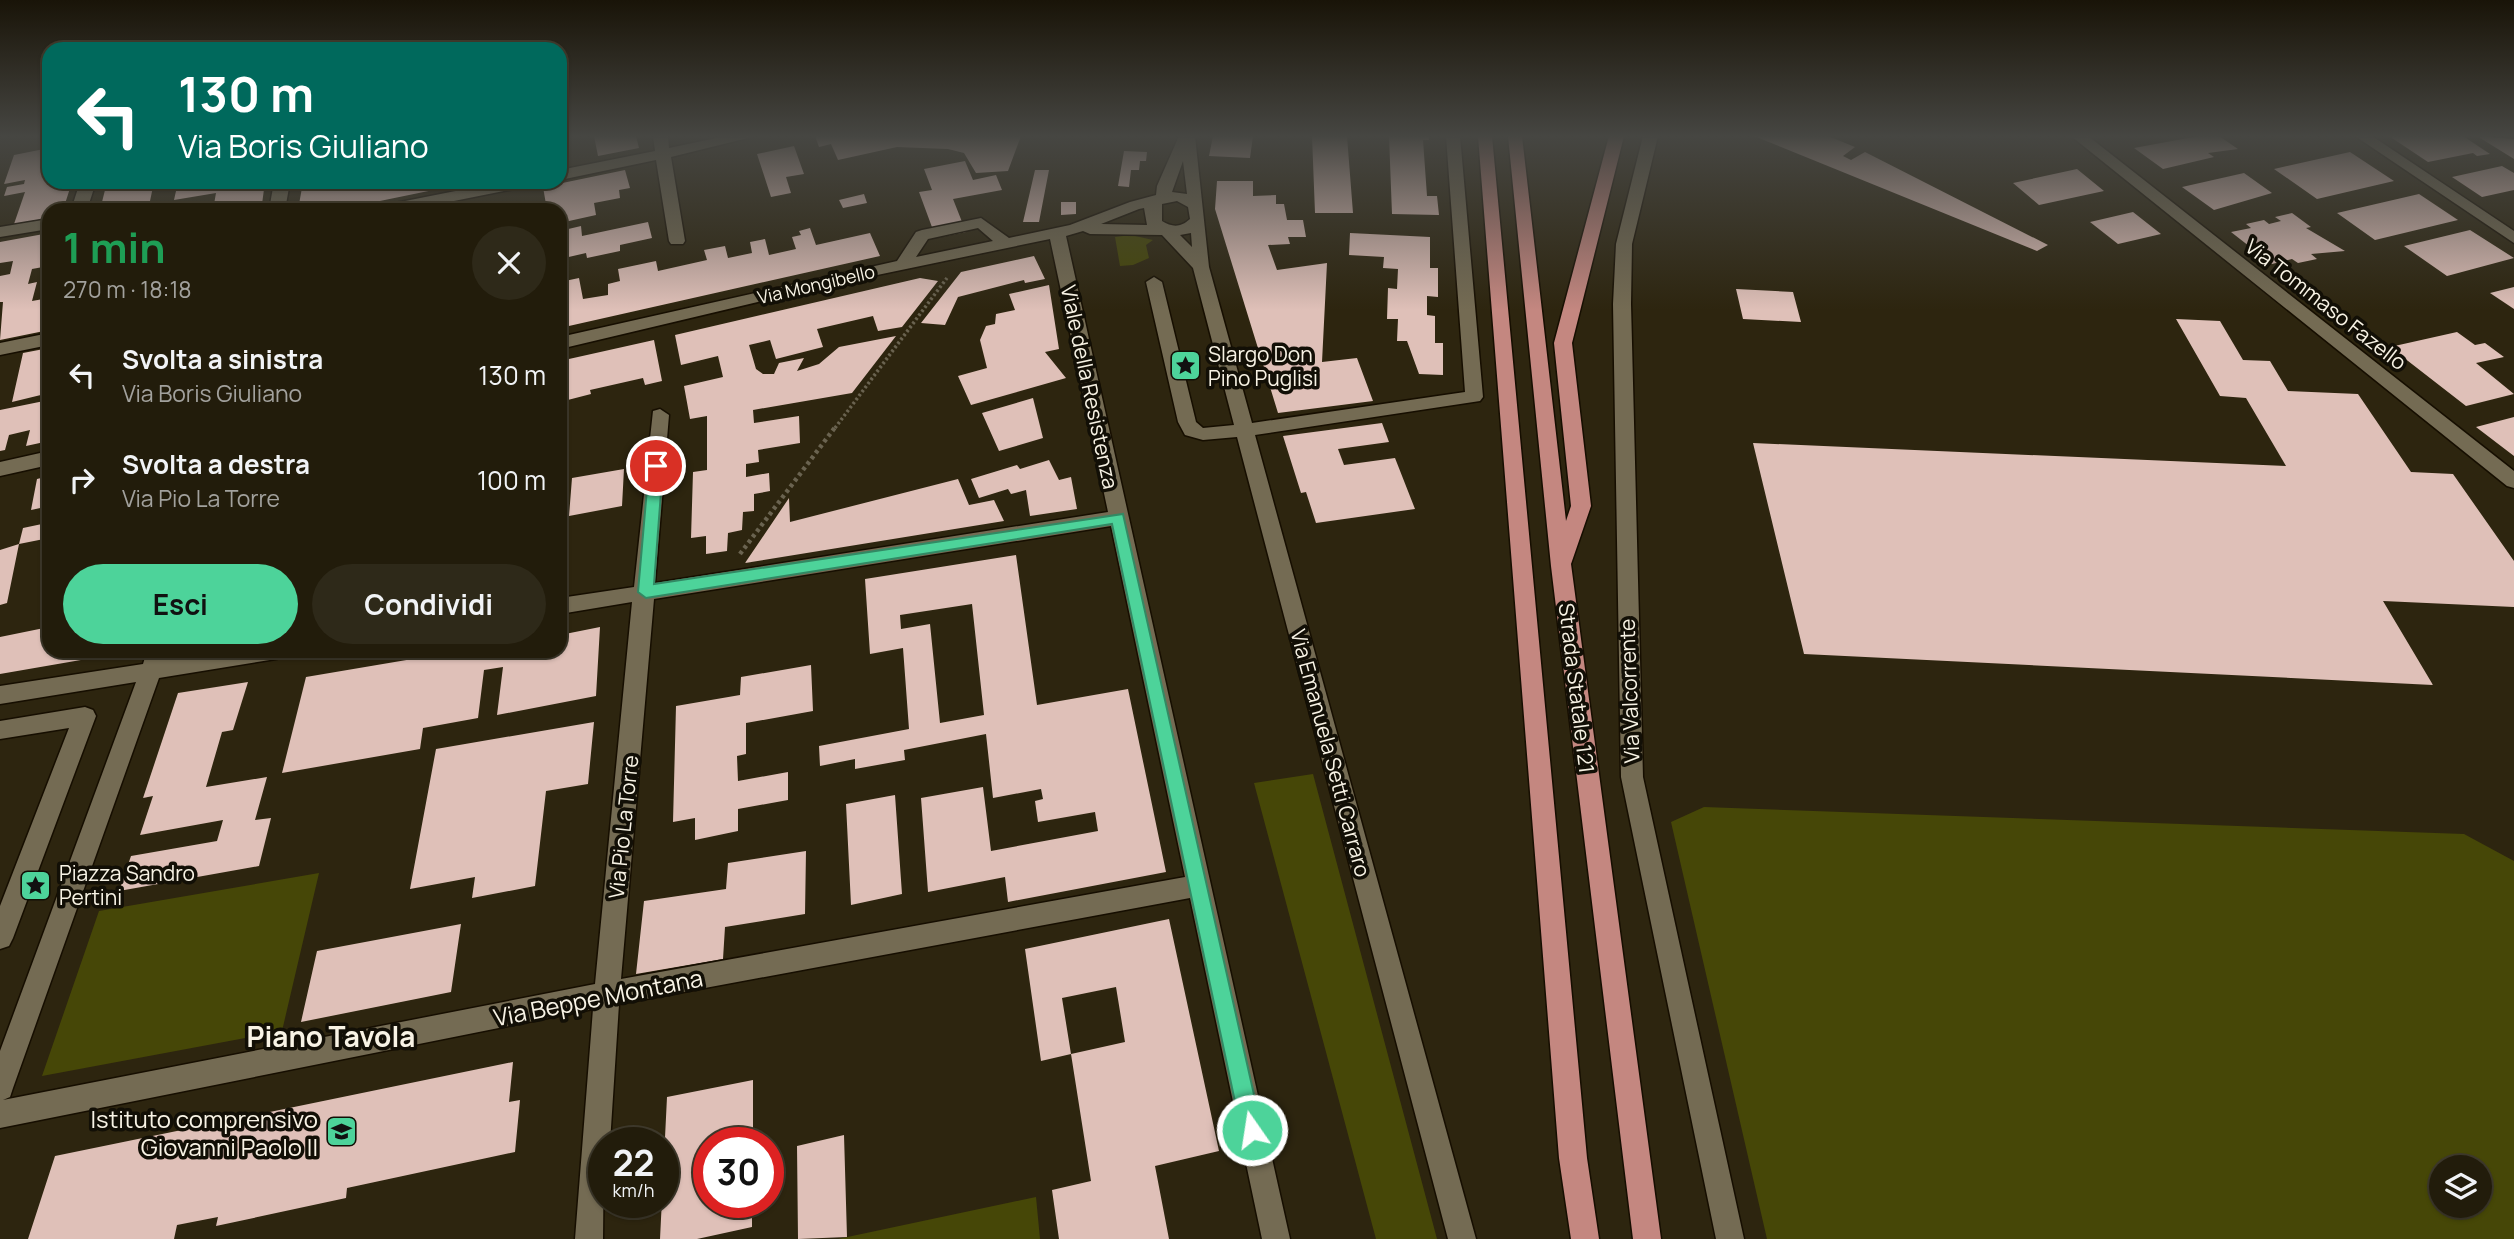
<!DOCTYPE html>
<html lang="it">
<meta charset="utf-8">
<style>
:root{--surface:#221c0b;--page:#2e2919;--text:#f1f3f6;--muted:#a2a19d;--line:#3f3a2c;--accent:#4dd39a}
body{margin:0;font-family:Manrope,sans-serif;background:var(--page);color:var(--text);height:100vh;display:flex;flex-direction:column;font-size:26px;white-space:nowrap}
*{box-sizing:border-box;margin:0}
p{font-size:23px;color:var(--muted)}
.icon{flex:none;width:38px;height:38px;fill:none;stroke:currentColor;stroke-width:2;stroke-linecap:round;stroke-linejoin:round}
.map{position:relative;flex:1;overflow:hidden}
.sheet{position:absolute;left:42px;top:203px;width:525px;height:455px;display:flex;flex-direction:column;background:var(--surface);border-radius:21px;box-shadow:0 2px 5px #0004,0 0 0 2px var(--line)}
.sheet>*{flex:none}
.top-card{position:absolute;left:42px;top:42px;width:525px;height:147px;border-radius:21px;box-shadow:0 2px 5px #0004,0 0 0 2px var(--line);background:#00695c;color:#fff;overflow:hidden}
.controls{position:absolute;left:2429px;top:1155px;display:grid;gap:14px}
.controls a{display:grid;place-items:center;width:63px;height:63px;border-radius:50%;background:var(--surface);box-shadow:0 2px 5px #0004,0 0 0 2px var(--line);font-size:35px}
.speed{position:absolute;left:588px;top:1127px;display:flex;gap:14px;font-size:35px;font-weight:700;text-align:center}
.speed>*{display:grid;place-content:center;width:91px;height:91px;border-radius:50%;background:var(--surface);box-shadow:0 2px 5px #0004,0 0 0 2px var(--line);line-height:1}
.speed small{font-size:18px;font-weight:400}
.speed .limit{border:10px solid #d22;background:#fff;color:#111}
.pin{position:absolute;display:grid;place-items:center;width:60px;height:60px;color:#fff;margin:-30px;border:4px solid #fff;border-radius:50%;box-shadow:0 2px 7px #0007}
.me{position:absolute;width:77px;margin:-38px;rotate:347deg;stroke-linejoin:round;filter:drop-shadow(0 0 5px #0008)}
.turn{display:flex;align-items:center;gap:24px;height:147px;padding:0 21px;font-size:32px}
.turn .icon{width:91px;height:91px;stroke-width:2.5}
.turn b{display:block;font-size:49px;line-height:60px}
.round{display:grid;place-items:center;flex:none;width:74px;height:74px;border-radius:37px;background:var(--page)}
.head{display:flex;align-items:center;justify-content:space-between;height:119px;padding:0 21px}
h1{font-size:42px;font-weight:700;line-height:52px;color:#1e9e55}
.action{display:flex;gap:14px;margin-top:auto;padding:14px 21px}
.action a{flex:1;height:80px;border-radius:42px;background:var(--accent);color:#111;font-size:28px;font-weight:700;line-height:80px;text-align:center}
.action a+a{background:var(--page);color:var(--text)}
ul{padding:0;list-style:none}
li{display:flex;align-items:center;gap:21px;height:105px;padding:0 21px}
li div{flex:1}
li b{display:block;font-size:26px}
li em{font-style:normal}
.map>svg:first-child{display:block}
.green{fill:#464707;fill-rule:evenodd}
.building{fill:#dfc0b8;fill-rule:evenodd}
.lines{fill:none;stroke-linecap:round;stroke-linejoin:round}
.minor-casing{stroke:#160e00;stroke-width:3}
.major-casing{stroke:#160e00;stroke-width:3}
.path-far1{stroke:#6a6350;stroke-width:3.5;stroke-dasharray:2.5 2.5;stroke-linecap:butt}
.path{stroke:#6a6350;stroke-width:4.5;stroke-dasharray:3.5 3.5;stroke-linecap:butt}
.minor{fill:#746b53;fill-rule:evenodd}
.major{fill:#c48780;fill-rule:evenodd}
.route{fill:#4dd39a;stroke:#328964;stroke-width:2}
.labels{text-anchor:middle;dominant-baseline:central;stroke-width:7;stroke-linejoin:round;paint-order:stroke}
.far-street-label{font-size:18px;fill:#f8f3e5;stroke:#120f06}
.street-label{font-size:21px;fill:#f8f3e5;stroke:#120f06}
.poi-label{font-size:21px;fill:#f8f3e5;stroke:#120f06;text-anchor:start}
.near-street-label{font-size:24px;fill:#f8f3e5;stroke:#120f06}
.near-poi-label{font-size:24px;fill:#f8f3e5;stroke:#120f06;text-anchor:end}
.near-quarter-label{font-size:28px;font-weight:bold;fill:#f8f3e5;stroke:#120f06}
</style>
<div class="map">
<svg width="2514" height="1239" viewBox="0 0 2514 1239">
<rect width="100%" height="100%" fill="#2d250f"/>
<path class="green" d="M 1131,235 L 1153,240 L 1146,245 L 1149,258 L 1133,265 L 1120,266 L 1115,237 Z
M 1313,774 L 1437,1239 L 1376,1239 L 1254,783 Z
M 1704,807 L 2464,834 L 2514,861 L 2514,1239 L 1767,1239 L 1671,822 ZM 2480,1167 L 2480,1206 L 2441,1206 L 2441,1167 Z
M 319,873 L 282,1031 L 42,1076 L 99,911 Z
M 1036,1197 L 1040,1239 L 838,1239 Z"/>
<path class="building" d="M 594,136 L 636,136 L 639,148 L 598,156 Z
M 815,136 L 1021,136 L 1008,171 L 976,173 L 964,153 L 948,149 L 897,147 L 838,160 L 831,144 L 819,147 Z
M 1213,136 L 1253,136 L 1250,158 L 1209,156 Z
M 1312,136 L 1347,136 L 1353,213 L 1315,213 Z
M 1389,136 L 1429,136 L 1429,140 L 1423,140 L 1427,196 L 1437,196 L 1439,215 L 1392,214 Z
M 1754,136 L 1828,136 L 1855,147 L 1843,156 L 1851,160 L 1865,152 L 2048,245 L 2037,251 Z
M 2199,136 L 2219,136 L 2238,149 L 2208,153 L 2214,157 L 2163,169 L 2134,148 Z
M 2389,136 L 2463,136 L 2490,154 L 2477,156 L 2473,153 L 2428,162 Z
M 2477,136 L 2514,139 L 2514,159 Z
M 794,146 L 804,174 L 786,177 L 791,193 L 771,197 L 757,154 Z
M 49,148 L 49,182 L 72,182 L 63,210 L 49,210 L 49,218 L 14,224 L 25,192 L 4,196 L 7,187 L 24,184 L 25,180 L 4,184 L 14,155 Z
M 1124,151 L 1147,152 L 1146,161 L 1140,161 L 1139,170 L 1131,170 L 1129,187 L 1118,186 Z
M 2350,152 L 2394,181 L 2317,199 L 2274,169 Z
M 965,161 L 973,180 L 996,175 L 1002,190 L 953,199 L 966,232 L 936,238 L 919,192 L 932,190 L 924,169 Z
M 2502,166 L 2514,173 L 2514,190 L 2482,197 L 2452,177 Z
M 2077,169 L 2104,191 L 2039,205 L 2013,183 Z
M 625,170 L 630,188 L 619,190 L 620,198 L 594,203 L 596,215 L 560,223 L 560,210 L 547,210 L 543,187 Z
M 1035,170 L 1049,170 L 1039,222 L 1023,222 Z
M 2244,173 L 2272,193 L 2214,210 L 2182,187 Z
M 1217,181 L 1253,181 L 1253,196 L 1276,195 L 1276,204 L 1284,204 L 1287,220 L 1303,220 L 1306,237 L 1288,237 L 1290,244 L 1268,245 L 1277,270 L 1327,263 L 1322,362 L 1357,358 L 1373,401 L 1278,413 L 1215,209 Z
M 107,182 L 154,182 L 150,201 L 100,210 Z
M 178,182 L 265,182 L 262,204 L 255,206 L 255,210 L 213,210 L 216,193 L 174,200 Z
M 303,182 L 448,182 L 448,187 L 336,210 L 298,210 Z
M 864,194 L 867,203 L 843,208 L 839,200 Z
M 2419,194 L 2458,220 L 2375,240 L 2337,213 Z
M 1061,202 L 1076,202 L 1076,214 L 1061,215 Z
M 513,203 L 514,210 L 486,210 L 486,209 Z
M 2133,212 L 2161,234 L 2118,244 L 2090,222 Z
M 2292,213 L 2311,227 L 2306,228 L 2345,251 L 2311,254 L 2317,259 L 2298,263 L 2292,259 L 2272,264 L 2231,232 L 2251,228 L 2246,224 L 2264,220 L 2269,224 L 2281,221 L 2275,217 Z
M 648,222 L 652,238 L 620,245 L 620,251 L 587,258 L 586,253 L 560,259 L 560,231 L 581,226 L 582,236 Z
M 810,228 L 816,245 L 870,233 L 880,256 L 560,328 L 560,282 L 579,278 L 583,299 L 608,295 L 608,284 L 620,281 L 618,269 L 656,261 L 658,271 L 707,260 L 704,250 L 725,246 L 728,258 L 752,253 L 750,242 L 765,239 L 769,255 L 796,249 L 792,237 L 801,235 L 799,231 Z
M 2470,230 L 2514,258 L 2447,276 L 2404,246 Z
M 49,233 L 43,267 L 32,269 L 28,284 L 37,282 L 32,301 L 49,298 L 49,330 L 0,340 L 3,302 L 0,302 L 0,276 L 10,274 L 13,261 L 0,263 L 0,242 Z
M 1350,233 L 1430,237 L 1430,268 L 1438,268 L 1438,297 L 1427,296 L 1427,315 L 1435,316 L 1435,343 L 1443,343 L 1443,375 L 1419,374 L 1407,341 L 1397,341 L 1398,319 L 1387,319 L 1388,288 L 1397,289 L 1398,269 L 1383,268 L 1384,257 L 1349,255 Z
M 1034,256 L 1045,279 L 1025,283 L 1024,280 L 958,297 L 945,325 L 921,323 L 961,272 Z
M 920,278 L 938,281 L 902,327 L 878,331 L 873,316 L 817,329 L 823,347 L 776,359 L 770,340 L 749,345 L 756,369 L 763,374 L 774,374 L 779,363 L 804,358 L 797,371 L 819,364 L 839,347 L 896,336 L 852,393 L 753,410 L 754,423 L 799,416 L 800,443 L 758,450 L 759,462 L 746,464 L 746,477 L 769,473 L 770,491 L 754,494 L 754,511 L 743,512 L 742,530 L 728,533 L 727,551 L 706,554 L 706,536 L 691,538 L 693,472 L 707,470 L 707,416 L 690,419 L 684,386 L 723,377 L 718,356 L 681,365 L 675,335 Z
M 1049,285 L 1059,349 L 1045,352 L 1066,378 L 971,405 L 958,376 L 987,368 L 980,340 L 986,326 L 995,324 L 996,314 L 1015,310 L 1009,294 Z
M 2514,287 L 2514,309 L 2490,293 Z
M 1736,289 L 1793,292 L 1801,322 L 1743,319 Z
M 2176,319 L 2220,321 L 2243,360 L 2270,361 L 2288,391 L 2358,394 L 2411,472 L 2453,474 L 2514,561 L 2514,607 L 2383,601 L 2433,685 L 1804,654 L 1753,443 L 2286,466 L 2246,398 L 2220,396 Z
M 2457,332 L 2475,345 L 2485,343 L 2504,357 L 2476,363 L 2514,394 L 2466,406 L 2390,347 Z
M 2370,337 L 2379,343 L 2366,347 L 2357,341 Z
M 654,340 L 662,381 L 645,385 L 643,378 L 590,390 L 591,394 L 560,402 L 560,361 Z
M 49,348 L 49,393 L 12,402 L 23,353 Z
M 1033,398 L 1043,438 L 999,451 L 982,413 Z
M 44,401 L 43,407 L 49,405 L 49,441 L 26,446 L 30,430 L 9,435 L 5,450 L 0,451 L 0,410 Z
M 2514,417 L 2514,456 L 2476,427 Z
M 1382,423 L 1389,442 L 1338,449 L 1344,465 L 1395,458 L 1415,509 L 1316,523 L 1306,492 L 1301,493 L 1283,436 Z
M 1049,460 L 1059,480 L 1071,477 L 1077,509 L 1030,516 L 1026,490 L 1011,494 L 1008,489 L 979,498 L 971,479 L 1017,465 L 1020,469 Z
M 624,469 L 622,506 L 569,516 L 572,478 Z
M 49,476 L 49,538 L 19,544 L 7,603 L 0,605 L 0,550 L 19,544 L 23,528 L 42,524 L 45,507 L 31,510 L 37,479 Z
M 958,479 L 969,505 L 994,500 L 1004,521 L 745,563 L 789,498 L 790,522 Z
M 1016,555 L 1037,705 L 1128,689 L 1166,872 L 1008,902 L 1005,877 L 928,892 L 921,798 L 983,787 L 991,851 L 1098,831 L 1095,812 L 1038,822 L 1035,801 L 1043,799 L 1041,789 L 993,798 L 986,734 L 904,750 L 905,760 L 855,769 L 855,759 L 820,766 L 819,746 L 909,729 L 903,648 L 870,654 L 865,579 ZM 972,604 L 984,715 L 940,723 L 930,624 L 901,629 L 900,615 Z
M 49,627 L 49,651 L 127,652 L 0,674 L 0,637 Z
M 600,627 L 596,696 L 497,715 L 503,667 L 484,670 L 478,718 L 423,728 L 420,749 L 282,773 L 306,677 L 436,655 L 436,651 L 560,651 L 560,635 Z
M 811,665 L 813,711 L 746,723 L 746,754 L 737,756 L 738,781 L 788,772 L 788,800 L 738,809 L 738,831 L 695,840 L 695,818 L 673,822 L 676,706 L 740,695 L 741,677 Z
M 248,682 L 233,730 L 222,732 L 206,787 L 267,777 L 255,820 L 271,818 L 259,866 L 119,891 L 131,856 L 217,841 L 223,820 L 140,835 L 153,796 L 143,798 L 178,693 Z
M 594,722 L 588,784 L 546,791 L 535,886 L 472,898 L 475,877 L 410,889 L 436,749 Z
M 895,795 L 902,894 L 851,905 L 846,804 Z
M 806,851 L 805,914 L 725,927 L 723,959 L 636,974 L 644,901 L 726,889 L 728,863 Z
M 1169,919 L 1219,1151 L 1155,1166 L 1169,1239 L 1059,1239 L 1052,1190 L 1091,1181 L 1071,1054 L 1041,1061 L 1025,949 ZM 1116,987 L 1125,1042 L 1071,1054 L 1062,998 Z
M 461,924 L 451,992 L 301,1022 L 317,951 Z
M 513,1062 L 509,1102 L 520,1100 L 515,1152 L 347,1188 L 346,1198 L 216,1226 L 218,1217 L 177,1225 L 174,1239 L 28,1239 L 55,1156 Z
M 753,1080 L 753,1143 L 709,1143 L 709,1202 L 752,1202 L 752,1227 L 697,1239 L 660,1239 L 667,1097 Z
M 844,1135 L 847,1237 L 798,1239 L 797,1146 Z"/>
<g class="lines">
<defs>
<path id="minor" d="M 653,136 L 668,136 L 669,148 L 726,136 L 756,136 L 671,157 L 685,241 L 683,244 L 671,244 L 669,241 L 656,160 L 560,180 L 560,170 L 655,151 Z
M 1179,136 L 1195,136 L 1209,267 L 1252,423 L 1465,392 L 1446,136 L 1460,136 L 1483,397 L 1480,401 L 1255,435 L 1476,1239 L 1448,1239 L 1237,437 L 1203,440 L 1185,435 L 1178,422 L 1146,282 L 1154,277 L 1162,282 L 1196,422 L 1203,428 L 1234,425 L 1193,268 L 1162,235 L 1090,234 L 1083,231 L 1066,236 L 1290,1239 L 1262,1239 L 1190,898 L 619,1004 L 610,1143 L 604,1143 L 603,1239 L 575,1239 L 593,1009 L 0,1128 L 0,1051 L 136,682 L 0,704 L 0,686 L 143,664 L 147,651 L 169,651 L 165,660 L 223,651 L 287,651 L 284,657 L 276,659 L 159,678 L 13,1088 L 10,1097 L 3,1100 L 595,984 L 632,602 L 560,614 L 560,598 L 634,587 L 653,411 L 660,409 L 669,415 L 655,583 L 1108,512 L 1050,239 L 834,284 L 560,349 L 560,337 L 897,261 L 916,232 L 922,230 L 981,218 L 1009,238 L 1070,225 L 1130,202 L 1156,195 L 1157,186 ZM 1183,161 L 1187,194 L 1172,192 ZM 1177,201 L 1188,207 L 1190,219 C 1180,228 1172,227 1162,221 L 1162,204 ZM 1144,208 L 1147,225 L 1101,224 L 1139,209 ZM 978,228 L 993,241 L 916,257 L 928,239 ZM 1191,233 L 1192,247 L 1180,235 ZM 1111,526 L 1185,877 L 621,979 L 654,599 Z
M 1643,136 L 1658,136 L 1632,244 L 1631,304 L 1643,777 L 1744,1239 L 1716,1239 L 1621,777 L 1613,304 L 1616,244 Z
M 2071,136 L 2088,136 L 2514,471 L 2514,488 L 2507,486 Z
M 2355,136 L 2372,136 L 2514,231 L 2514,243 Z
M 80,182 L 96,182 L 87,210 L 71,210 Z
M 274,182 L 290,182 L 285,210 L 269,210 Z
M 501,182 L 532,182 L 524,187 L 409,210 L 377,210 L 385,205 Z
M 49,219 L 49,229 L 0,237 L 0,227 Z
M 49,333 L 49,345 L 0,355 L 0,343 Z
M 49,451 L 49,465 L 0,476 L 0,462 Z
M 85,707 L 93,710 L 96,716 L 13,938 L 9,946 L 0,949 L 0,906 L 69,728 L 0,739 L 0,721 Z"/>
<path id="major" d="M 1478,136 L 1492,136 L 1587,1158 L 1599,1239 L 1571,1239 L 1559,1158 Z
M 1508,136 L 1522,136 L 1566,521 L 1571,506 L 1554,343 L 1609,136 L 1624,136 L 1572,343 L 1591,506 L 1571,564 L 1661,1239 L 1633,1239 L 1551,566 Z"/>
</defs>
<use href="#minor" class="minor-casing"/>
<use href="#major" class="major-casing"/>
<path class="path-far1" d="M 835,428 L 947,278"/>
<path class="path" d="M 740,554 L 836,426"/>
<use href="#minor" class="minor"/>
<use href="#major" class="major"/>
</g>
<linearGradient id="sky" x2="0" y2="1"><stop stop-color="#191408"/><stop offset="0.44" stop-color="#464642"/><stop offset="1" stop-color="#464642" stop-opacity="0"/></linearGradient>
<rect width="2514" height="310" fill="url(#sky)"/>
<path class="route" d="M 656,461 L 663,466 L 654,584 L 1123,514 L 1262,1130 L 1259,1138 L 1252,1141 L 1244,1138 L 1241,1130 L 1112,524 L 646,598 L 638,592 L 649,466 Z"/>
<defs>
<symbol id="sight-square" viewBox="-11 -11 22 22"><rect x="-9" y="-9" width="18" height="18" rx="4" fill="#4dd39a" stroke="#120f06"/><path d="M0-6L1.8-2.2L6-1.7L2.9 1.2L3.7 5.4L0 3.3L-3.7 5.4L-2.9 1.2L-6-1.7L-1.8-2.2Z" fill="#111"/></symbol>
<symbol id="school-square" viewBox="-11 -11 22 22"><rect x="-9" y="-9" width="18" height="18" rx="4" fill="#4dd39a" stroke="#120f06"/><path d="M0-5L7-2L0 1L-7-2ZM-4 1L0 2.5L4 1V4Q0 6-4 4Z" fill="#111"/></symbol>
</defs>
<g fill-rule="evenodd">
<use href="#sight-square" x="1168" y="348" width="35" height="35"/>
<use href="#sight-square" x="18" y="868" width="35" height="35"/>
<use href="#school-square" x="324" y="1114" width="35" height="35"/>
</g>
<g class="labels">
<g class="far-street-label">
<text transform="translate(816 284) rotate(-13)">Via Mongibello</text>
</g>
<g class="street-label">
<text transform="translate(2326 304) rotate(38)">Via Tommaso Fazello</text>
<text transform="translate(1090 387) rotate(78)">Viale della Resistenza</text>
<text transform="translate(1577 688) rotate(83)">Strada Statale 121</text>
<text transform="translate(1629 691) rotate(-92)">Via Valcorrente</text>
<text transform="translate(1331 753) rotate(75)">Via Emanuela Setti Carraro</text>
<text transform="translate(623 827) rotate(-84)">Via Pio La Torre</text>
</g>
<g class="poi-label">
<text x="1208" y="354">Slargo Don<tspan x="1208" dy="24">Pino Puglisi</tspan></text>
<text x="59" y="873">Piazza Sandro<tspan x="59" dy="24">Pertini</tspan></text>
</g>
<g class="near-street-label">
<text transform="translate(598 997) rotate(-11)">Via Beppe Montana</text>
</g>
<g class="near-poi-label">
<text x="318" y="1118">Istituto comprensivo<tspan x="318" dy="28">Giovanni Paolo II</tspan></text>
</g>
<g class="near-quarter-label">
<text x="331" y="1036">Piano Tavola</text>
</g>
</g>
</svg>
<div class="controls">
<a><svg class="icon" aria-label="layers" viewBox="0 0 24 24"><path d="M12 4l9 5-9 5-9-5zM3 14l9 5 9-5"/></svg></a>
</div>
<div class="speed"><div>22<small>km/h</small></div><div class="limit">30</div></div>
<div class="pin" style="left:656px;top:466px;background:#d93025"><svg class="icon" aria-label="arrive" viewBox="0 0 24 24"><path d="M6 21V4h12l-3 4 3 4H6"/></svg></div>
<svg class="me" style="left:1252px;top:1130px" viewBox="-20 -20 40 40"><circle r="17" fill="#4dd39a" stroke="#fff" stroke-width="3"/><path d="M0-11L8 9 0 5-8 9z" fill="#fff"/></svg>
<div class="top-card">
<div class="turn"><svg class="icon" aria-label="left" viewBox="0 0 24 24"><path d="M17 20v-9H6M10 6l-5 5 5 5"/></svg><div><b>130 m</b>Via Boris Giuliano</div></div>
</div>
<section class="sheet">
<div class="head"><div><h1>1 min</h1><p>270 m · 18:18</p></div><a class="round"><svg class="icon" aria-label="close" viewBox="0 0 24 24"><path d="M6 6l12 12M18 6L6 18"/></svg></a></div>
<ul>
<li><svg class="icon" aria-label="left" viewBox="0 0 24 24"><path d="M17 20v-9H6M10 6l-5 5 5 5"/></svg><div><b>Svolta a sinistra</b><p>Via Boris Giuliano</p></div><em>130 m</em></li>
<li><svg class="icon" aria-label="right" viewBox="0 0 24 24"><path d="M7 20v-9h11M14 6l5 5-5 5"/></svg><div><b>Svolta a destra</b><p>Via Pio La Torre</p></div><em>100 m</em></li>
</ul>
<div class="action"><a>Esci</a><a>Condividi</a></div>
</section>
</div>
